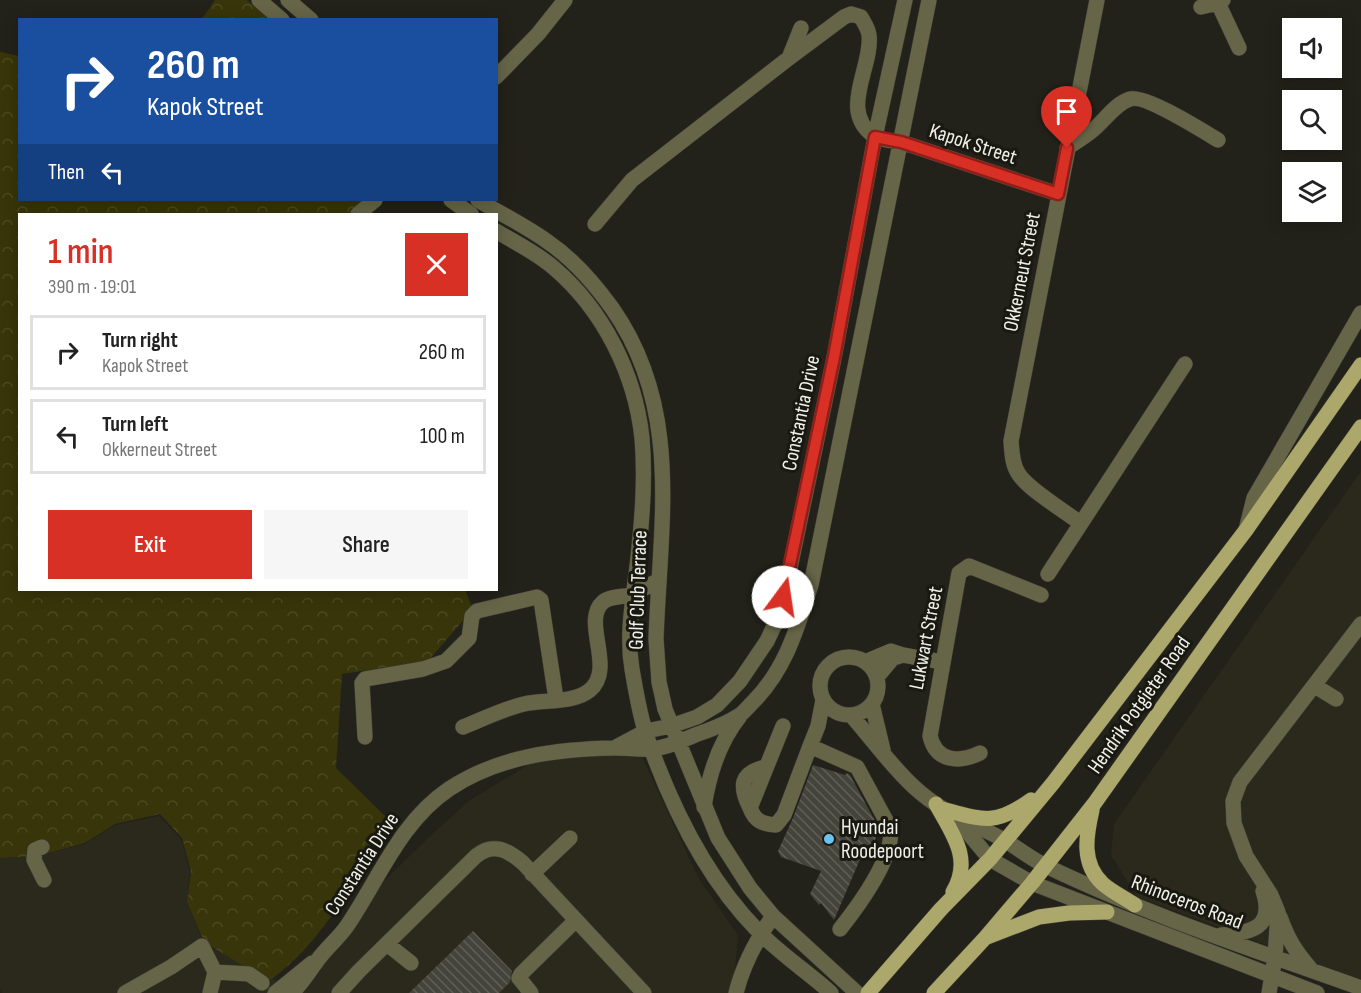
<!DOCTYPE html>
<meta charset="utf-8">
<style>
:root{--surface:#fff;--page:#f6f6f6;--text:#222;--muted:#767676;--line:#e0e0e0;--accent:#d93025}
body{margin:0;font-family:"Sofia Sans Condensed",sans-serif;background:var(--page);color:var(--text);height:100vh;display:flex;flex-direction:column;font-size:22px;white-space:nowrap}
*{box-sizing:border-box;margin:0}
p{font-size:20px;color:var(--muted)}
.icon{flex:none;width:33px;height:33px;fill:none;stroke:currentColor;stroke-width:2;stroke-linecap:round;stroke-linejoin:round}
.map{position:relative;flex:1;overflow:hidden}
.drawer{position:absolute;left:18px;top:213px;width:480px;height:378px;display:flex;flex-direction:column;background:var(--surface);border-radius:0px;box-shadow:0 3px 15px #0003}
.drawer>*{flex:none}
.guide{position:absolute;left:18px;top:18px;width:480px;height:183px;border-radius:0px;box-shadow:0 3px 15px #0003;background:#1a4fa0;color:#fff;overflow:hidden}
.buttons{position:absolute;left:1282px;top:18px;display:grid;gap:12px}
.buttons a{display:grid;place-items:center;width:60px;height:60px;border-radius:0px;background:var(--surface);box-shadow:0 3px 15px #0003;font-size:30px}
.pin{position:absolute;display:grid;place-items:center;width:51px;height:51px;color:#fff;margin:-62px -26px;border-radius:50% 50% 50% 0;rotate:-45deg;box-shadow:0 0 6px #0007}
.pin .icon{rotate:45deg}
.me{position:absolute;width:66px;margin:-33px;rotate:14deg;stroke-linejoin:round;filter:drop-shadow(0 0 4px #0008)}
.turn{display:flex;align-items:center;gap:21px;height:126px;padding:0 30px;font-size:27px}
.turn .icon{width:78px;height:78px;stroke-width:2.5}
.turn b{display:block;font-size:42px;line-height:51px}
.then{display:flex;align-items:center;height:57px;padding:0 30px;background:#0003;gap:12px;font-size:22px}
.round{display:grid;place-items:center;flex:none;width:63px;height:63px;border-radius:0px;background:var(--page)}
.overview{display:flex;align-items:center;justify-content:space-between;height:102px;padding:0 30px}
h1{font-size:36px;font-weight:600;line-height:45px;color:var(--accent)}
.action{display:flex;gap:12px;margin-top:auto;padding:12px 30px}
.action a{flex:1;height:69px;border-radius:0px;background:var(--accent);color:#fff;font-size:24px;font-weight:600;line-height:69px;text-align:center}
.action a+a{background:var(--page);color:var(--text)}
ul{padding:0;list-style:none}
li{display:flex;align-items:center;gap:18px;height:75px;margin:0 12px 9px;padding:0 18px;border:3px solid var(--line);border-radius:0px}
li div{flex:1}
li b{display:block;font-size:22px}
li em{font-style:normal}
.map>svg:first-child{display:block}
.built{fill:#2a291b}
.park{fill:url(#park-crowns)}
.building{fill:url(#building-back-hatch)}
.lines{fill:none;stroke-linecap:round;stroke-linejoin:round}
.minor-casing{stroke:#3f3f37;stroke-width:16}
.major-casing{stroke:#3f3f37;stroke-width:16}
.minor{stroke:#666548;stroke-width:15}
.major{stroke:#aca86b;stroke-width:15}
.route-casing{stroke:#8d1f18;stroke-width:15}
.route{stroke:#d93025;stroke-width:10}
.poi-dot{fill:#69c3f1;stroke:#191911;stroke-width:2}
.labels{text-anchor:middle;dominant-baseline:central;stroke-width:6;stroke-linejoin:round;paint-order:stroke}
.street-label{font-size:21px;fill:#f1f1ec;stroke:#191911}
.poi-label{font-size:21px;fill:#f1f1ec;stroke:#191911;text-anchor:start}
</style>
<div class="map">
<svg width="1361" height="993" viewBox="0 0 1361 993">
<defs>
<pattern id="park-crowns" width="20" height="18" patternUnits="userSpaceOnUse" patternTransform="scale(1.5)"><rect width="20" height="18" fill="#38350a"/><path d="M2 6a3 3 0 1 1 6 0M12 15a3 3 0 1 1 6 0" fill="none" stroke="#4c4922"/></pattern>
<pattern id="building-back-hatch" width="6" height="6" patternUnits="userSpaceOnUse" patternTransform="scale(1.5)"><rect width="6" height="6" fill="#44443b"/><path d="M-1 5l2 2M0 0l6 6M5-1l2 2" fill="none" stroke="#5f5f58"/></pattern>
</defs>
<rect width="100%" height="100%" fill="#22221a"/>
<path class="built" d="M 1361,471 L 1361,980 L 1137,897 L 1111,855 L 1114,824 Z
M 546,754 L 642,757 L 699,879 L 738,935 L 733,993 L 2,993 L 0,989 L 0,858 L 38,856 L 85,844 L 115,825 L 159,816 L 181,839 L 190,872 L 187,902 L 203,942 L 288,987 L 308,956 L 429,837 L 470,800 Z"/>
<path class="park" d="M 215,0 L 247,0 L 269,19 L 202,19 Z
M 0,52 L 19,56 L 20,200 L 379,200 L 365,214 L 20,214 L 20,590 L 465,590 L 473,609 L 428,661 L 342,674 L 336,768 L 389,820 C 356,877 325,941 269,981 L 204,942 L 187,902 L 191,872 L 182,838 L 160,814 L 115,824 L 85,843 L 38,856 L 0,858 Z"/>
<path class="building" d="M 813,765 L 845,775 L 847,773 L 850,775 L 879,828 L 870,855 L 861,857 L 834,920 L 821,903 L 819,905 L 810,894 L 821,871 L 781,857 L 778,851 L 793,818 Z
M 473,931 L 512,971 L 510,982 L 499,993 L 409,993 Z"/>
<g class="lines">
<defs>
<path id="minor" d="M 259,0 L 282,20
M 288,0 L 311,20
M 1223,0 L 1218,3 L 1239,48
M 1201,7 L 1218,3
M 789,58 L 844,17 L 851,14 L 861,17 C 864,23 868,28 869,35 C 873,67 838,111 874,136 C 880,140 893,141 901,142 L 1058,194
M 496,77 L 538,34 L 565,0
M 1067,148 C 1076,142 1086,136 1094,129 C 1105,120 1116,103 1130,99 C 1144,94 1203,131 1218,140
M 451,200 L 471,214
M 478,200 C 501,214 526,226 548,242 C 573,259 594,283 612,308 C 683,409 660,523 656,639 L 659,682 L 665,709 L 718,838 L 750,888 L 773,916 L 857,993
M 358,214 L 375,200
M 595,224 L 632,180 L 789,58 L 801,28
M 496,231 C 516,243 537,253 554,268 C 603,310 635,373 642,438 C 645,473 643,511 639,547 C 636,587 625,628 632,669 C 636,692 640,718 648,740 C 672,808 707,879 758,931 C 780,954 808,972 831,993
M 1080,523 C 1065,511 1027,489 1018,473 C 1012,464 1012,452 1011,441 L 1097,0
M 1246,530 L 1254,498 L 1361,313
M 1048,574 L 1185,364
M820 686a29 29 0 1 1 58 0a29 29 0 1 1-58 0Z
M 865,662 L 891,651 L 903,655 L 942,662
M 877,677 L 893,658 L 903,655
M 1315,686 L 1336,699
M 823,700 L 818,726 L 810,746 L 857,767 L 889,826 C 899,852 856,909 840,929
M 872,704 L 883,750
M 851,715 C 871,738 892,767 914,787 C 943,814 971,822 1004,840 C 1018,848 1031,859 1046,866 C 1148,915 1255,950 1361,988
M 783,726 L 750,808 C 755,821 762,824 776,825 L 784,815 L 810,746
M 463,727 C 483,719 503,709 524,704 C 544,699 573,704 590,690 C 616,668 581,621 603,602 C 610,596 625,597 634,594 C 642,590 650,585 658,580
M 365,737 L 362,683 L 365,679 L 423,669 L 446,661 L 469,638 L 472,616 L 477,611 L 537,597 L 541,600 L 556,699
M 614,748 L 646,731 L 671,726 L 697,717 L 717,705 L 740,681 L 767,641 L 774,626 L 787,582 L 834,358 L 875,137 L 905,0
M 980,753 C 959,763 936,762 930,736 L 959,573 L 969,566 L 1041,595
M 704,807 C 709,774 719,742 740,716
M 750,808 C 739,786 740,773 765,767
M 959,822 L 990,859 L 1032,883 L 1317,993
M 42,847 L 35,850 L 34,860 L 44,880
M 532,874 L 570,838
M 1280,917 C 1288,939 1295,951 1310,968
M 1221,935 C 1251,933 1275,928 1263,891
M 387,944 L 411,963
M 125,993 L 171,967 L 202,946 L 215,972
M 210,993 L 215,972 L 249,974 L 262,983
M 275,993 L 312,963
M 292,993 C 303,982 308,973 317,961 C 326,948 338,939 347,926 C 379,879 400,822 449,789 C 499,756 557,749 615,748 C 627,748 639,750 651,749 C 666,748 681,741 695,735 C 710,730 726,724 740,715 C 745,711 749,706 753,702 C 786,669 797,628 811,585 L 929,0
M 339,993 L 359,971 L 476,856 C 493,842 508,850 523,863 L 644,993
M 531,993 L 519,978 L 521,974 L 575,921
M 736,993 C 743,965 757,939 773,916
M 1269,993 L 1275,957 L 1278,912 L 1271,895 L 1246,856 L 1234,823 L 1233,801 L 1240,782 L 1361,624"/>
<path id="major" d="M 936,804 C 952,833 973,859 953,892
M 942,809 C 983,820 995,826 1031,800
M 1092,810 C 1086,836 1081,864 1103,884 C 1112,892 1125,898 1135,905
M 987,937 L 1039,917 L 1069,913 L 1107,912
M 868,993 L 941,909 L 990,859 L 1053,783 L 1246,530 L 1361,365
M 934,993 L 985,938 L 1032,883 L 1094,804 L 1361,427"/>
</defs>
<use href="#minor" class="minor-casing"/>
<use href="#major" class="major-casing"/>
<use href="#minor" class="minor"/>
<use href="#major" class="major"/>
</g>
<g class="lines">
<defs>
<path id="route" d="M 783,597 L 834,357 L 875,137 L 901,142 L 1058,194 L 1067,148"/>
</defs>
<use href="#route" class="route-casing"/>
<use href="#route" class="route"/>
</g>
<circle class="poi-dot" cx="829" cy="839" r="6"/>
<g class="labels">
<g class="street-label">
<text transform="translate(973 144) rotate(18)">Kapok Street</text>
<text transform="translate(1022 272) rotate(-79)">Okkerneut Street</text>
<text transform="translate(801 413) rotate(-78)">Constantia Drive</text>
<text transform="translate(638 590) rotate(-88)">Golf Club Terrace</text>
<text transform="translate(926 638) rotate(-79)">Lukwart Street</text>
<text transform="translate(1139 705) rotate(-55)">Hendrik Potgieter Road</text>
<text transform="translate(362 864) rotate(-57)">Constantia Drive</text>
<text transform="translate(1187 902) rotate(21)">Rhinoceros Road</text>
</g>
<g class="poi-label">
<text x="841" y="827">Hyundai<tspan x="841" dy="24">Roodepoort</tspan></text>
</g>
</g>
</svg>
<div class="buttons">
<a><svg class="icon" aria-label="sound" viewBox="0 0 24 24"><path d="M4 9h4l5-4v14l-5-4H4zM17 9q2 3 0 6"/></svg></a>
<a><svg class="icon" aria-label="search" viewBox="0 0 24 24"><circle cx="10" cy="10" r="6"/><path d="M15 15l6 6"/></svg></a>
<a><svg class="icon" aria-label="layers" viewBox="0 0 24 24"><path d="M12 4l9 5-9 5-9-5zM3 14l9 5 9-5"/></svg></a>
</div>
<div class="pin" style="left:1067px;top:148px;background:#d93025"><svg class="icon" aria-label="arrive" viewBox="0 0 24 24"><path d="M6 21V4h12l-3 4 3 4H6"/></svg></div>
<svg class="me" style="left:783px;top:597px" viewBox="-20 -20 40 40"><circle r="19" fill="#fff"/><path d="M0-13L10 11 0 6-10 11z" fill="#d93025"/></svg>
<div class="guide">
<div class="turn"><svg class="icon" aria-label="right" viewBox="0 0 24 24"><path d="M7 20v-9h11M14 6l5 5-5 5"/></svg><div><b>260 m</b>Kapok Street</div></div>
<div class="then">Then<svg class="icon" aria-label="left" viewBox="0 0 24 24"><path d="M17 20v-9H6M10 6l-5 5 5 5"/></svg></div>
</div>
<section class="drawer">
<div class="overview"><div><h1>1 min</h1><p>390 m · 19:01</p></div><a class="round" style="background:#d93025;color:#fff"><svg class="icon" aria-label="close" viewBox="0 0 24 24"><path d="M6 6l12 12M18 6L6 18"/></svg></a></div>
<ul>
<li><svg class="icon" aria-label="right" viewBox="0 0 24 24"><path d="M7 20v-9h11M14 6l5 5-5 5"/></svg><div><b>Turn right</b><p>Kapok Street</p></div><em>260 m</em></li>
<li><svg class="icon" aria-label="left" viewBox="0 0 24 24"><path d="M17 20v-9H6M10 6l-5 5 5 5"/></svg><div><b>Turn left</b><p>Okkerneut Street</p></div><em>100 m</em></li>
</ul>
<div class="action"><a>Exit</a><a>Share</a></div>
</section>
</div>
